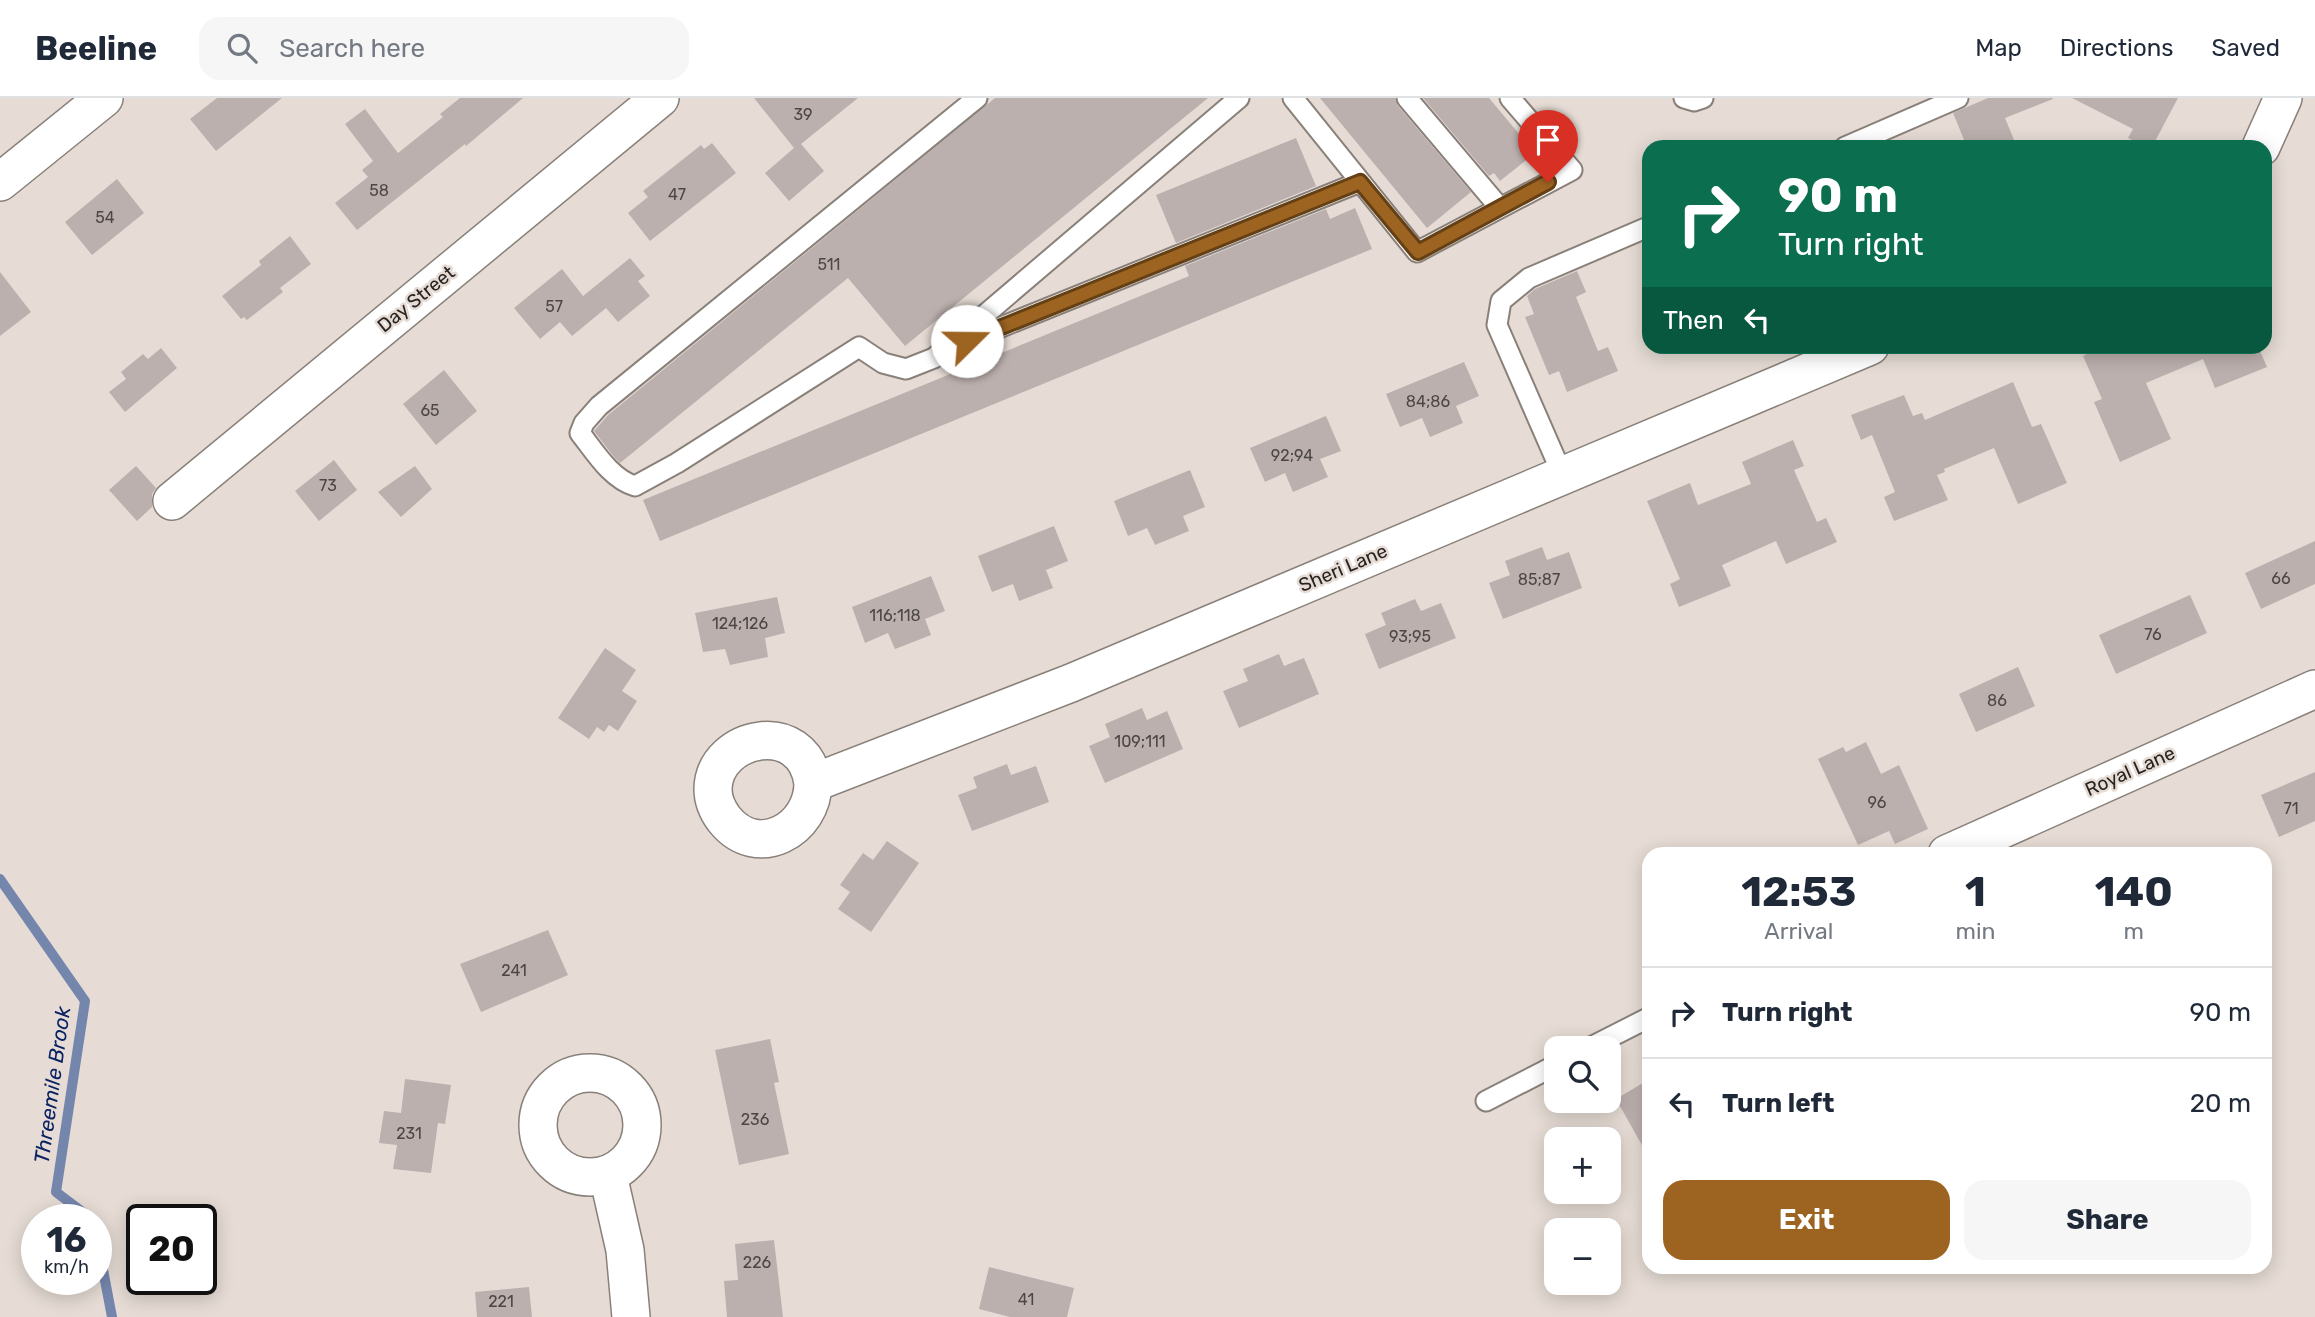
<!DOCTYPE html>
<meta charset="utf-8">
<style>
:root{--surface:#fff;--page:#f6f6f7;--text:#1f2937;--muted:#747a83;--line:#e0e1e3;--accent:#9c6321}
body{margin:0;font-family:Rubik,sans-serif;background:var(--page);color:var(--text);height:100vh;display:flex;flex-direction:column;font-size:26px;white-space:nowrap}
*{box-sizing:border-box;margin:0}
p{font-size:23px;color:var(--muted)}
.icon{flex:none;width:38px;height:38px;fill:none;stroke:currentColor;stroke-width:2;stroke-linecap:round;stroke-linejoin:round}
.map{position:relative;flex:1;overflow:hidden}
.side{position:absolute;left:1642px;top:749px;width:630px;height:427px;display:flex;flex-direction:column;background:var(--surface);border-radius:21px;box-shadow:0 4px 18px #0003}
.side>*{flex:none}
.top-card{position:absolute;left:1642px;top:42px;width:630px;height:214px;border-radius:21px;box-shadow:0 4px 18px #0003;background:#0b6e4f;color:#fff;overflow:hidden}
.tools{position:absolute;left:1544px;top:938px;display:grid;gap:14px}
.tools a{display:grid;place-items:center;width:77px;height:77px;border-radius:14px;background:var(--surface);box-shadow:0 4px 18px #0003;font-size:35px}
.speed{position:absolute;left:21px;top:1106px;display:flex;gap:14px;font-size:35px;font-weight:700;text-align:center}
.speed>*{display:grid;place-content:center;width:91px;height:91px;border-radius:50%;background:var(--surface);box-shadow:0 4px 18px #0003;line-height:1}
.speed small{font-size:18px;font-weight:400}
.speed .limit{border:4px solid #111;border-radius:10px;background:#fff;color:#111}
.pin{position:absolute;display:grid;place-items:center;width:60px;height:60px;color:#fff;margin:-72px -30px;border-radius:50% 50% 50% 0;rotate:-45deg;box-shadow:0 0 7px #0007}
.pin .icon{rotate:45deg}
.me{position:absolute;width:77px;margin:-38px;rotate:68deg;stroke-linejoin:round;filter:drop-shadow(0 0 5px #0008)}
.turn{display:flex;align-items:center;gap:24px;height:147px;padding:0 21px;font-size:32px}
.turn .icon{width:91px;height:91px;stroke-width:2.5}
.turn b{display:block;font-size:49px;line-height:60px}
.then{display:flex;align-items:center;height:66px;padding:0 21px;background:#0003;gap:14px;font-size:26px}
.eta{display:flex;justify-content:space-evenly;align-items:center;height:119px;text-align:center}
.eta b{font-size:42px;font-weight:700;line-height:49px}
.cta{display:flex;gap:14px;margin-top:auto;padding:14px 21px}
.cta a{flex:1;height:80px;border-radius:21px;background:var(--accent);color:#fff;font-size:28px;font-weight:700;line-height:80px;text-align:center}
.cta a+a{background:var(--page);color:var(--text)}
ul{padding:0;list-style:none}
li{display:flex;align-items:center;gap:21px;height:91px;padding:0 21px;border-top:2px solid var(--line)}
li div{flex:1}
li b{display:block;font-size:26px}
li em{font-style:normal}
header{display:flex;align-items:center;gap:42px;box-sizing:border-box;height:98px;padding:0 35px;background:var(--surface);border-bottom:2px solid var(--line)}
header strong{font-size:33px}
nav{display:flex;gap:38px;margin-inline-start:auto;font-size:24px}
.search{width:490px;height:63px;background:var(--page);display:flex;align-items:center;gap:18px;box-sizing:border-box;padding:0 24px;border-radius:21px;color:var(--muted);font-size:26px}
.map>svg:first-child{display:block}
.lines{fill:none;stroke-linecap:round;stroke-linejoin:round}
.stream{stroke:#7586ad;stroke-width:10}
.building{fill:#bcb0ae}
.lane-casing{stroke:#89807a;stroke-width:23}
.street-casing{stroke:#89807a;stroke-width:40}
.lane{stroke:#fff;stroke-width:19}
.street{stroke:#fff;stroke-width:37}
.route-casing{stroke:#654015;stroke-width:18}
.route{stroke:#9c6321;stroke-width:12}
.labels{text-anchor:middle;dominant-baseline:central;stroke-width:5;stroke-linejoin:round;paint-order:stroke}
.number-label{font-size:16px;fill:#4c4644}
.street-label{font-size:19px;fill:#262320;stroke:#e6dcd5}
.water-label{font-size:21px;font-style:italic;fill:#0c2363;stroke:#e6dcd5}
</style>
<header>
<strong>Beeline</strong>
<div class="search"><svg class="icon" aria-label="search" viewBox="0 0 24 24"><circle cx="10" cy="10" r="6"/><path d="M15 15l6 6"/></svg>Search here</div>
<nav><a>Map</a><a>Directions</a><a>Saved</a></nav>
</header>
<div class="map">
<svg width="2315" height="1219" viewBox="0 0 2315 1219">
<rect width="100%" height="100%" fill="#e6dcd5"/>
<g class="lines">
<path class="stream" d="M 0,781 L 85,903 L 56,1094 L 93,1122
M 96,1135 L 112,1219"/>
</g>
<path class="building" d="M 217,0 L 282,0 L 216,53 L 190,21 Z
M 460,0 L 523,0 L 466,48 L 465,46 L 357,132 L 335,105 L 368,79 L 362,72 L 373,63 L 345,26 L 365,11 L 398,55 L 443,19 L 440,16 Z
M 754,0 L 858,0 L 801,46 L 824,73 L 789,103 L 765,75 L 794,50 Z
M 995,0 L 1208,0 L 905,248 L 848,180 L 620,365 L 613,358 L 594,333 L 608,317 Z
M 1320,0 L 1395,0 L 1398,8 L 1471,94 L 1427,130 Z
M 1423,0 L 1489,0 L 1535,55 L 1500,83 L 1494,75 L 1489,78 Z
M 1988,0 L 2052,0 L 2053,1 L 2005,20 L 2017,49 L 1967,49 L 1953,15 Z
M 2072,0 L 2178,0 L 2152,49 L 2146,49 L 2128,40 L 2133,31 Z
M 1296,40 L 1316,88 L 1176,145 L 1156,97 Z
M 712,45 L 736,75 L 650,143 L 628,115 L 648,99 L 643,93 L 701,47 L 704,51 Z
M 117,81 L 144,115 L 92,157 L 65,124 Z
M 1355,110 L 1372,151 L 660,443 L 643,402 L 1189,178 L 1185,168 L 1326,111 L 1330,121 Z
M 290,138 L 311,166 L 280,190 L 283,194 L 247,222 L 244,219 L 241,221 L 222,198 L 261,167 L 259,163 Z
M 630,160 L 645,178 L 638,183 L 650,198 L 618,224 L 606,210 L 572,238 L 560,224 L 540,241 L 514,210 L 562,171 L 583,198 Z
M 1577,173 L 1586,194 L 1576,199 L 1598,253 L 1608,249 L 1618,273 L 1567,294 L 1559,273 L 1549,277 L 1525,219 L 1534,216 L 1527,198 L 1535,191 Z
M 0,174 L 31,214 L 0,238 Z
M 2103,248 L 2258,248 L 2267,269 L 2215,290 L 2203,261 L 2146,285 L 2171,341 L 2120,364 L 2094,304 L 2102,301 L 2083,258 Z
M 161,250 L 177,270 L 125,314 L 109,294 L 126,281 L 121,274 L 143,256 L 148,261 Z
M 1464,264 L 1479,298 L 1456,308 L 1463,325 L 1430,339 L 1422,320 L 1400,329 L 1386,296 Z
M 444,272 L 477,313 L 436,347 L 403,306 Z
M 2013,284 L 2032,329 L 2041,326 L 2067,385 L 2018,406 L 1994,350 L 1944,371 L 1945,374 L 1937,377 L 1948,402 L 1894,423 L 1884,399 L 1895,394 L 1872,337 L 1861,342 L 1851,317 L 1904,297 L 1913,318 L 1922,315 L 1925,322 Z
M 1326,318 L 1341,353 L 1320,361 L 1328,379 L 1293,394 L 1285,375 L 1265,384 L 1250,350 Z
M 1793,342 L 1804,368 L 1794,372 L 1817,424 L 1826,420 L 1837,444 L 1786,466 L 1776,443 L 1722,467 L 1731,488 L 1679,509 L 1670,486 L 1680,481 L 1647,403 L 1690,385 L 1698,407 L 1751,386 L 1742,364 Z
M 334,362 L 357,392 L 319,423 L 295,393 Z
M 136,368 L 156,390 L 152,396 L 152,409 L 137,423 L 109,392 Z
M 415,368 L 432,391 L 401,419 L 378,394 Z
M 1190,372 L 1205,409 L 1183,418 L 1189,433 L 1155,447 L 1147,430 L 1128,438 L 1114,403 Z
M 1054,428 L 1068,463 L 1046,472 L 1053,490 L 1019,503 L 1013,486 L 992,494 L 978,458 Z
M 2315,443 L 2315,486 L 2261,511 L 2245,475 Z
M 1542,449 L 1547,462 L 1569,454 L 1582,490 L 1503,521 L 1489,485 L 1510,477 L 1505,463 Z
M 931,478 L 945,513 L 925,521 L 931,537 L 895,551 L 888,535 L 865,545 L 852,509 Z
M 2190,497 L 2207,535 L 2116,576 L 2099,537 Z
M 777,499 L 785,535 L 765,540 L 768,559 L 730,567 L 725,551 L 703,554 L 695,515 Z
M 1415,501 L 1421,513 L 1441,505 L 1456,540 L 1379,571 L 1365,536 L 1386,527 L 1381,515 Z
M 605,550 L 636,572 L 622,593 L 637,603 L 618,633 L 609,627 L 604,634 L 597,629 L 589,641 L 558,620 Z
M 1279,556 L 1284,568 L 1304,560 L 1319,596 L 1239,630 L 1223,593 L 1248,583 L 1243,571 Z
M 2018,569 L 2035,608 L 1976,634 L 1959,596 Z
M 1142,610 L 1147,622 L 1167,613 L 1183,651 L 1105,685 L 1089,648 L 1110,639 L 1105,626 Z
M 1866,644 L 1881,676 L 1899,667 L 1928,731 L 1895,746 L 1889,733 L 1858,747 L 1818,661 L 1843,649 L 1846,654 Z
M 1007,666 L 1011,677 L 1036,668 L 1049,704 L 972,733 L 958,697 L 977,690 L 973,679 Z
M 2315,674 L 2315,723 L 2279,739 L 2261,697 Z
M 887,743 L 919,765 L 871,834 L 838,811 L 850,794 L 840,787 L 863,755 L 873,762 Z
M 548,832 L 568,877 L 481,914 L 460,866 Z
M 770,941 L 779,984 L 774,985 L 789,1056 L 739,1067 L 715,952 Z
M 405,981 L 451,987 L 445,1026 L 438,1025 L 431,1075 L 393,1071 L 397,1047 L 379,1045 L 384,1013 L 401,1015 Z
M 1648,982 L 1648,1058 L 1616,1001 Z
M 774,1142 L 783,1219 L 727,1219 L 724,1183 L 738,1182 L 735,1146 Z
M 989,1169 L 1074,1190 L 1067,1219 L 1010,1219 L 979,1211 Z
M 529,1189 L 532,1219 L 477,1219 L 475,1194 Z"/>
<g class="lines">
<defs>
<path id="lane" d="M 977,0 L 599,308 L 584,325 L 580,335 C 595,354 611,381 635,388 L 677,365 L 859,249 L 883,265 L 906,271 L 934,260 L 1239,0
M 1293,0 L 1417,154 L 1572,72 L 1510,0
M 1407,0 L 1500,110
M 1684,0 L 1694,3 L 1703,0
M 1845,49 L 1958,0
M 959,246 L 1360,84
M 1563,378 L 1497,227 L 1501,203 L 1529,180 L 1648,129
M 1589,950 L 1648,920
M 1486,1003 L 1556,967"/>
<path id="street" d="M 2261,49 L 2283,0
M 0,84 L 104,0
M 172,403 L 660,0
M 813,685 C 804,619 714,637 713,691 C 713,702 718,713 724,721 C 757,763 813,732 813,685 L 1071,585 L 1870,248
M 1947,756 L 2315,591
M538 1027a52 52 0 1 1 104 0a52 52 0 1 1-104 0Z
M 608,1077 L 625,1152 L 631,1219"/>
</defs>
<use href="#lane" class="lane-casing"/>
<use href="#street" class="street-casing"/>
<use href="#lane" class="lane"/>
<use href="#street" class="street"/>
</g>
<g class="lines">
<defs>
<path id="route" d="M 967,243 L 1360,84 L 1418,154 L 1548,84"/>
</defs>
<use href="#route" class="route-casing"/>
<use href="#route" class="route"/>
</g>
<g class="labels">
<g class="number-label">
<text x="803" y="16">39</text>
<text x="379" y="92">58</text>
<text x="677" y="96">47</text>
<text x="105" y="119">54</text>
<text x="829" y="166">511</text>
<text x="554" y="208">57</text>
<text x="1428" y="303">84;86</text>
<text x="430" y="312">65</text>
<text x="1292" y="357">92;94</text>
<text x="328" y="387">73</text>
<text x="2281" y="480">66</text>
<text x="1539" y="481">85;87</text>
<text x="895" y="517">116;118</text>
<text x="740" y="525">124;126</text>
<text x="2153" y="536">76</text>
<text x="1410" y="538">93;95</text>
<text x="1997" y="602">86</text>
<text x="1140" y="643">109;111</text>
<text x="1877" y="704">96</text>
<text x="2291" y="710">71</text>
<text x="514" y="872">241</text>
<text x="755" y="1021">236</text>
<text x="409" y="1035">231</text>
<text x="757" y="1164">226</text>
<text x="1026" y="1201">41</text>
<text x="501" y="1203">221</text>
</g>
<g class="street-label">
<text transform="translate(416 201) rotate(-39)">Day Street</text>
<text transform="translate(1343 470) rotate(-23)">Sheri Lane</text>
<text transform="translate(2130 673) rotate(-24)">Royal Lane</text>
</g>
<g class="water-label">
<text transform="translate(52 987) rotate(-82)">Threemile Brook</text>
</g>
</g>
</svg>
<div class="tools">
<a><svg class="icon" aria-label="search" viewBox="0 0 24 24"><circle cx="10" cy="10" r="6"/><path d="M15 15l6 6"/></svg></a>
<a>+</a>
<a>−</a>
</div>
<div class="speed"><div>16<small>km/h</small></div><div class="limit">20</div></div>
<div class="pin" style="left:1548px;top:84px;background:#d93025"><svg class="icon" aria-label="arrive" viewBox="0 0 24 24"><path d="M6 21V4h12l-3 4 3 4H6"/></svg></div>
<svg class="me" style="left:967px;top:243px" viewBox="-20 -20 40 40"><circle r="19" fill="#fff"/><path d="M0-13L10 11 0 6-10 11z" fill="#9c6321"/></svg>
<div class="top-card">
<div class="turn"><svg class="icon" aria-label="right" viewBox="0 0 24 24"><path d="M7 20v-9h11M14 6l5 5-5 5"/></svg><div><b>90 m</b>Turn right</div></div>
<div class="then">Then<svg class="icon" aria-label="left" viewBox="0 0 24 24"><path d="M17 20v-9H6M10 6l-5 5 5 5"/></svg></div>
</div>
<section class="side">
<div class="eta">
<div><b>12:53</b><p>Arrival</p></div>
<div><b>1</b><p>min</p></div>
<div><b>140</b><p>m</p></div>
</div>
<ul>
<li><svg class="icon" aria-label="right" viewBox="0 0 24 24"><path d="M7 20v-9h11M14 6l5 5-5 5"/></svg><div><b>Turn right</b></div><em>90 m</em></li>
<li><svg class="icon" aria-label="left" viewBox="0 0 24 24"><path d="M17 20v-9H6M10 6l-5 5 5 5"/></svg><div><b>Turn left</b></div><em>20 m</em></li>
</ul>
<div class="cta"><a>Exit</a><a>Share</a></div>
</section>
</div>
